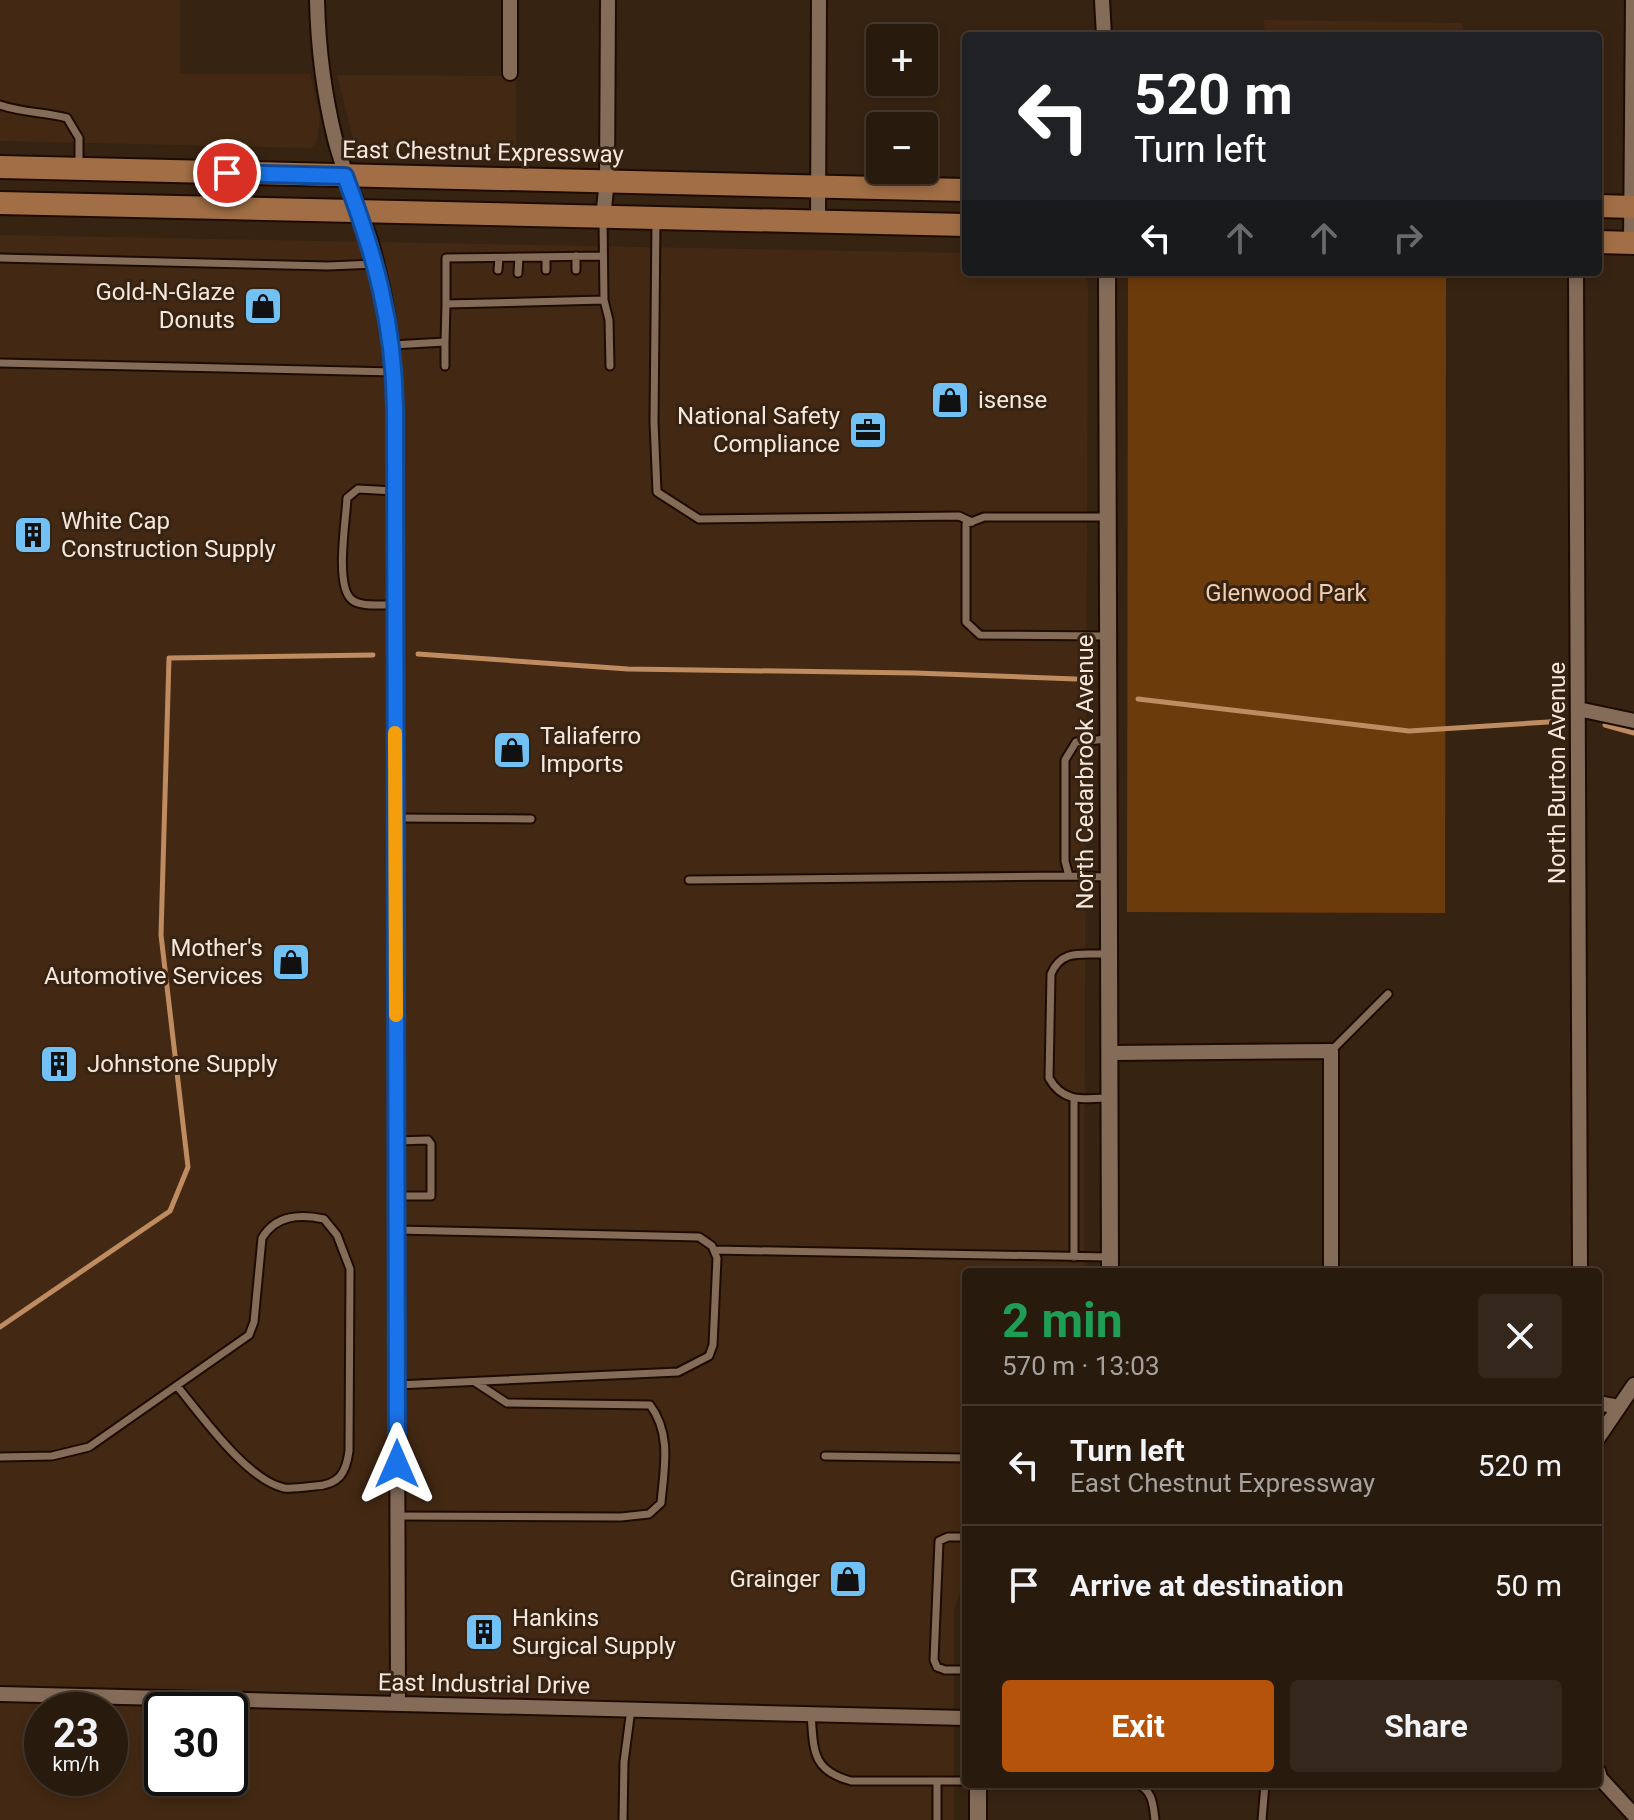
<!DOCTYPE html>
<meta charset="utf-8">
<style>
:root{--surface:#291a0e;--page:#35271c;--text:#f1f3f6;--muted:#a5a19e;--line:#45382e;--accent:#b45309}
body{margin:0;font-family:Roboto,sans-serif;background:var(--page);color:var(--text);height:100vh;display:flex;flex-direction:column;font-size:30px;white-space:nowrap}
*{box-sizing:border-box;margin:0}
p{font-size:26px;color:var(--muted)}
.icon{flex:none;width:44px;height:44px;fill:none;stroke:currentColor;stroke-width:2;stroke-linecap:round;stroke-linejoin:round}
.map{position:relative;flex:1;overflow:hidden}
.panel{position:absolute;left:962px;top:1268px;width:640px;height:520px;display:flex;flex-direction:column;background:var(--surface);border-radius:8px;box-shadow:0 4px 12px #0003,0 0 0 2px var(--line)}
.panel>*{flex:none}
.hud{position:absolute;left:962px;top:32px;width:640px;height:244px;border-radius:8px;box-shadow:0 4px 12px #0003,0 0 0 2px var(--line);background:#202124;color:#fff;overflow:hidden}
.controls{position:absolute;left:866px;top:24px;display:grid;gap:16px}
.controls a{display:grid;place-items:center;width:72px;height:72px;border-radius:8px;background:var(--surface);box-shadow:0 4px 12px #0003,0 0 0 2px var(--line);font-size:40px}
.speed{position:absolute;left:24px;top:1692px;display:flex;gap:16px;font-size:40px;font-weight:700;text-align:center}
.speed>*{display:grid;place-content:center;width:104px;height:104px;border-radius:50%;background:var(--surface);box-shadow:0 4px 12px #0003,0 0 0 2px var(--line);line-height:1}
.speed small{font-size:20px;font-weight:400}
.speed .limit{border:4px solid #111;border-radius:12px;background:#fff;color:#111}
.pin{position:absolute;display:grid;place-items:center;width:68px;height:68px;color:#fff;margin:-34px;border:4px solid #fff;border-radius:50%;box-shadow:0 2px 8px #0007}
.me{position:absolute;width:88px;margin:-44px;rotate:0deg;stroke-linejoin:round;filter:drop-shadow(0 0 6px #0008)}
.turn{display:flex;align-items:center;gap:28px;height:168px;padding:0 40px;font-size:36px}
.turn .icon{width:104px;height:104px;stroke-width:2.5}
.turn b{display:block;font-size:56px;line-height:68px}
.lanes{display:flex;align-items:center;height:76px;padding:0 40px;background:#0003;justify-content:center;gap:40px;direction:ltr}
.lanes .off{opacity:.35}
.round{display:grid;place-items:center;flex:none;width:84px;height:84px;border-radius:8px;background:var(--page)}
.headline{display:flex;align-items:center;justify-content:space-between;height:136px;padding:0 40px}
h1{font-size:48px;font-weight:700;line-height:60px;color:#1e9e55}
.cta{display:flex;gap:16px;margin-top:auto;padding:16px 40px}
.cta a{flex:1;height:92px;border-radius:8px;background:var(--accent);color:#fff;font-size:32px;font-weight:700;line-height:92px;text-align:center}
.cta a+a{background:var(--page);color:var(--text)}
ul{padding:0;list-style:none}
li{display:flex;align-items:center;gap:24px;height:120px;padding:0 40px;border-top:2px solid var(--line)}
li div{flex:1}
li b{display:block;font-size:30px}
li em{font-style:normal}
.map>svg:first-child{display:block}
.built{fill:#432913;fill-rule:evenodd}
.green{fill:#6c3b0c}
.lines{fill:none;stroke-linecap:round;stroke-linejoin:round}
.stream{stroke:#be8c60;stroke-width:5}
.service-casing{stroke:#1e0b00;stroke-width:11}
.minor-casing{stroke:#1e0b00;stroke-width:18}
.tertiary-casing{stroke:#1e0b00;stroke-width:20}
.primary-casing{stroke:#1e0b00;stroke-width:26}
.service{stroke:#846c59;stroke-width:7}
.minor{stroke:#846c59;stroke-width:14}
.tertiary{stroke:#846c59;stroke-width:16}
.primary{stroke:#a16e45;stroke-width:22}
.route-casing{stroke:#114b97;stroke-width:20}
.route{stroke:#1a73e8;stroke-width:14}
.slow{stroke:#f59e0b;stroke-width:14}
.labels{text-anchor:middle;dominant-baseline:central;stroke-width:6;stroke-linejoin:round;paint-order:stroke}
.street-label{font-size:24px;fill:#f5e7dd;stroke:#372312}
.poi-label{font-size:24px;fill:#f5e7dd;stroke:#372312;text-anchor:start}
.park-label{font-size:24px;fill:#f3cdb1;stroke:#372312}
</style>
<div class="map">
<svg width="1634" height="1820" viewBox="0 0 1634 1820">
<rect width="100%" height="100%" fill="#372312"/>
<path class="built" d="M 0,0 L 180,0 L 180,74 L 310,74 L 320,115 L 317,140 L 311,148 L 0,141 Z
M 1264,20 L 1462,23 L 1462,36 L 1265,36 Z
M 337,75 L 502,76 L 516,81 L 516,154 L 356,151 Z
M 0,235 L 966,253 L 966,272 L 1082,272 L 1088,282 L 1084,1272 L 966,1272 L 966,1575 L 954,1610 L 954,1820 L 0,1820 ZM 42,1710 L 110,1710 L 110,1778 L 42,1778 ZM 162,1710 L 230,1710 L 230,1778 L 162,1778 Z"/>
<path class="green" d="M 1128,273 L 1446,274 L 1445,913 L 1127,912 Z"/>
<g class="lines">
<path class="stream" d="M 418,654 L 628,669 L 915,673 L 1076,679
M 1138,699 L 1409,731 L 1564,721
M 1605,725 L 1634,733
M 0,1327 L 170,1211 L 188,1167 L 161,935 L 169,658 L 373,655"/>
<defs>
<path id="service" d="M 0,105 C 23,113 45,112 67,118 L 79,138 L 79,167
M 656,221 L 654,422 L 657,492 L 699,519 L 959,516 L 972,522
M 0,258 L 328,266 L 376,264
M 498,270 L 499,258
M 546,270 L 546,257
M 576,270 L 576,256
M 518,273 L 519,257
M 604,300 L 609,320 L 610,366
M 446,304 L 446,258 L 603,256
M 445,342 L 445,366
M 392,345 L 445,342 L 446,304 L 604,300 L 603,220
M 0,363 L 394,372
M 395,491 L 358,489 L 347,498 C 346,520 335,584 351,599 C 360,608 383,604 395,605
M 1106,517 L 984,517 L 966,524 L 966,622 L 980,635 L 1106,636
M 396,818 L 531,819
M 1107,877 L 1069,876 L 1065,861 L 1065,760 L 1076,742 L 1107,739
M 689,880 L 1069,876
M 1107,954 C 1083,955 1062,948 1051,974 L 1049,1078 C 1063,1103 1083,1099 1108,1098
M 1331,1051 L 1388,994
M 396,1196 L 431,1196 L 431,1144 L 428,1140 L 397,1141
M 397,1230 L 699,1237 L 712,1246 L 717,1258 L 713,1345 L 709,1356 L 678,1372 L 397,1385
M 714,1250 L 1108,1257
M 1074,1257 L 1074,1099
M 825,1456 L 966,1458
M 0,1457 L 52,1456 L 89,1447 L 249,1335 L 254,1322 L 262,1238 C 276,1215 299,1214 324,1219 L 337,1235 L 350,1269 L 349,1451 C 346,1473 339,1485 315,1486 C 306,1487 293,1489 284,1488 C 247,1480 201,1415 177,1386
M 398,1516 L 621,1517 L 649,1514 L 661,1503 C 664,1469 672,1434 650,1405 L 507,1403 L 475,1382
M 966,1537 L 948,1537 L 939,1541 L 934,1660 L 937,1667 L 945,1670 L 966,1670
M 811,1714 C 814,1750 811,1770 851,1781 L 966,1781
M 1138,1784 C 1153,1792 1153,1804 1155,1820
M 623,1820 L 624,1762 L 631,1709
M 937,1820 L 937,1782
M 1262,1820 L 1265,1784"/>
<path id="minor" d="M 317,0 C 318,46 324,94 335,139 C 344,175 360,208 371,243 C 384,288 392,335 394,382 L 398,1703
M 510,0 L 510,73
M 1102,0 L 1104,36
M 603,218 L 607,180 L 608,0
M 818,222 L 819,0
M 1631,243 L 1633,0
M 1576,274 L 1580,1272
M 1578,709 L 1634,721
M 1109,1053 L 1331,1051 L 1331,1272
M 1598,1403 L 1619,1407
M 1598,1438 L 1634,1385
M 0,1694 L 966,1718
M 1598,1771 L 1600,1778 L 1634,1815"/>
<path id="tertiary" d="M 1107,272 L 1110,1272
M 978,1820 L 978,1784"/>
<path id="primary" d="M 0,167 L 966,190
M 0,203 L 966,225
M 1598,206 L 1634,207
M 1598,242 L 1634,243"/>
</defs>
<use href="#service" class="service-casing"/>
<use href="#minor" class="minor-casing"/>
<use href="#tertiary" class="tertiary-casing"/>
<use href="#primary" class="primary-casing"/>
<use href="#service" class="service"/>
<use href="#minor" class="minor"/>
<use href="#tertiary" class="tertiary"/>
<use href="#primary" class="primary"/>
</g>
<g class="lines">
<defs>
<path id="route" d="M 227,173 L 345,176 C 375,255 394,323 395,409 L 397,1464"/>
</defs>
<use href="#route" class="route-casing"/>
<use href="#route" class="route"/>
<path class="slow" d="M 395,733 L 396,1015"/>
</g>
<defs>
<symbol id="shop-square" viewBox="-11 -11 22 22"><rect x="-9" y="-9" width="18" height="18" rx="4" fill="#71c1f5" stroke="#372312"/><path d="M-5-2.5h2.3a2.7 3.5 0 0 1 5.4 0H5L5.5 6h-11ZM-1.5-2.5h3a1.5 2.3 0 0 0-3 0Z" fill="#111"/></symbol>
<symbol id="office-square" viewBox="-11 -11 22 22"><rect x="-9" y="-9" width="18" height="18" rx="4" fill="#71c1f5" stroke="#372312"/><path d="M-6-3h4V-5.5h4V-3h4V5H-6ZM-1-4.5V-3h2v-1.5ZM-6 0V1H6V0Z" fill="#111"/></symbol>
<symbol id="building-square" viewBox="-11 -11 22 22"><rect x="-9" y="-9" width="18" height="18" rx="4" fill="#71c1f5" stroke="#372312"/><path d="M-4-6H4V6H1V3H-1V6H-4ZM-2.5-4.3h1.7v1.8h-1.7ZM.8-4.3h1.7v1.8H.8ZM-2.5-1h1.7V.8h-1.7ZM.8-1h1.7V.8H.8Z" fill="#111"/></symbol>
</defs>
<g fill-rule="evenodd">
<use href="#shop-square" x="241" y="284" width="44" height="44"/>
<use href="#shop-square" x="928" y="378" width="44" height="44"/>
<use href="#office-square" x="846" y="408" width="44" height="44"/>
<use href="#building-square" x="11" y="513" width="44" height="44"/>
<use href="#shop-square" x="490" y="728" width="44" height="44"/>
<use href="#shop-square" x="269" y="940" width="44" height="44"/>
<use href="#building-square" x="37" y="1042" width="44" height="44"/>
<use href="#shop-square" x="826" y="1557" width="44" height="44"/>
<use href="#building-square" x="462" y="1610" width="44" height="44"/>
</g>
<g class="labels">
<g class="street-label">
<text transform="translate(483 152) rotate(1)">East Chestnut Expressway</text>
<text transform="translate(1085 772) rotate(-90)">North Cedarbrook Avenue</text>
<text transform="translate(1557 773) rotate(-90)">North Burton Avenue</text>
<text transform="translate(484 1684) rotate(1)">East Industrial Drive</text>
</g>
<g class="poi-label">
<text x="235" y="292" text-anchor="end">Gold-N-Glaze<tspan x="235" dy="28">Donuts</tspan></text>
<text x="978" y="400">isense</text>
<text x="840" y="416" text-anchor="end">National Safety<tspan x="840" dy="28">Compliance</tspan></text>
<text x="61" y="521">White Cap<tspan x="61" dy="28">Construction Supply</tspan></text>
<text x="540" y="736">Taliaferro<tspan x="540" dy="28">Imports</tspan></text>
<text x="263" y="948" text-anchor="end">Mother's<tspan x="263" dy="28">Automotive Services</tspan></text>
<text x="87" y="1064">Johnstone Supply</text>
<text x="820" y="1579" text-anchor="end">Grainger</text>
<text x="512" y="1618">Hankins<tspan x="512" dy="28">Surgical Supply</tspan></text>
</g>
<g class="park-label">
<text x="1286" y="593">Glenwood Park</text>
</g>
</g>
</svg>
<div class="controls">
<a>+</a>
<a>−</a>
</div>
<div class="speed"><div>23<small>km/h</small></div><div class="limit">30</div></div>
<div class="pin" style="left:227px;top:173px;background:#d93025"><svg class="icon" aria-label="arrive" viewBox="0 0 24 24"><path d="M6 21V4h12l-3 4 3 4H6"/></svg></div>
<svg class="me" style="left:397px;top:1464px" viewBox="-20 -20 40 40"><path d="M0-17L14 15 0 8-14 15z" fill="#1a73e8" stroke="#fff" stroke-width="4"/></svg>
<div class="hud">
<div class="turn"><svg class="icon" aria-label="left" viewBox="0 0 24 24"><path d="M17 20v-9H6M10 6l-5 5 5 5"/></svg><div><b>520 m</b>Turn left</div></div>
<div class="lanes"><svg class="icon" aria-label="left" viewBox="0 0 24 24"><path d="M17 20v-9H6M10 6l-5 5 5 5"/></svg><svg class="icon off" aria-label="ahead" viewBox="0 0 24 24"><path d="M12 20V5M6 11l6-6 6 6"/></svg><svg class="icon off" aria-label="ahead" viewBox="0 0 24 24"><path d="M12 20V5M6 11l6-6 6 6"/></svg><svg class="icon off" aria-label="right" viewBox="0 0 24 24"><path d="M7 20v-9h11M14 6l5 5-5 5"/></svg></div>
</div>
<section class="panel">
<div class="headline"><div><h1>2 min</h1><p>570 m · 13:03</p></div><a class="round"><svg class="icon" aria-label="close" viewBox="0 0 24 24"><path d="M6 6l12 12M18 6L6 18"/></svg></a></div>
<ul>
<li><svg class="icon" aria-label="left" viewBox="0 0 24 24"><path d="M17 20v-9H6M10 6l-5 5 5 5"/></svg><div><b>Turn left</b><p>East Chestnut Expressway</p></div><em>520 m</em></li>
<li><svg class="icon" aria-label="arrive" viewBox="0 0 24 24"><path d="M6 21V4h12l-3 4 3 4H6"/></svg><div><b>Arrive at destination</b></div><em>50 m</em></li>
</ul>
<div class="cta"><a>Exit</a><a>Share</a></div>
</section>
</div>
